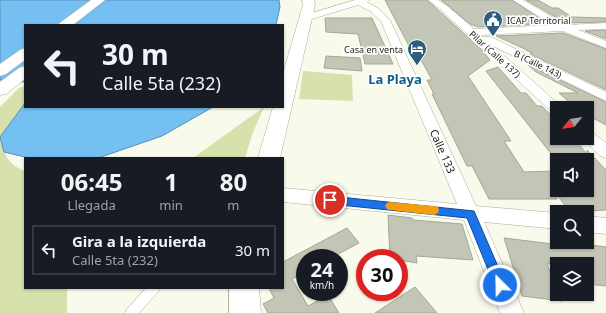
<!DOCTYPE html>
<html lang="es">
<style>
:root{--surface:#171b24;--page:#20242c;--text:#f1f3f6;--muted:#9ea1a6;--line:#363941}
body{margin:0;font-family:"Noto Sans",sans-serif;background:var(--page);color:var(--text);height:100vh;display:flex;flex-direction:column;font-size:15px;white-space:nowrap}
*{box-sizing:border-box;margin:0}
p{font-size:13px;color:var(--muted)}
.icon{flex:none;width:22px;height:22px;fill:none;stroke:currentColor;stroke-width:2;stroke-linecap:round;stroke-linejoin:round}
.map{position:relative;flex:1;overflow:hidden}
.drawer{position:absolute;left:24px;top:157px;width:260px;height:132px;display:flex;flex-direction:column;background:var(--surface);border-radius:0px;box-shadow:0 1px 3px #0004}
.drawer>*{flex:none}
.top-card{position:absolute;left:24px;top:24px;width:260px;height:84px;border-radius:0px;box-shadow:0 1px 3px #0004;background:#171b24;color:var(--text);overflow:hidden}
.needle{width:26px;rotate:240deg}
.fabs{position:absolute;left:550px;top:101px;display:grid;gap:8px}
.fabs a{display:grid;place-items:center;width:44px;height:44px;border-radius:0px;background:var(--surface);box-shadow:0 1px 3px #0004;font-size:20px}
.speed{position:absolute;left:296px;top:249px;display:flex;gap:8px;font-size:20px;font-weight:700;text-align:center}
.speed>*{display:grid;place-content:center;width:52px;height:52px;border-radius:50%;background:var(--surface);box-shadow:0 1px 3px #0004;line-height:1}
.speed small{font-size:10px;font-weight:400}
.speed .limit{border:6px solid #d22;background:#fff;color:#111}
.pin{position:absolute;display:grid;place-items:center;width:34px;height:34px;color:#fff;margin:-17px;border:2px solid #fff;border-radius:50%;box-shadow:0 1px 4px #0007}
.me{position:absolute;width:44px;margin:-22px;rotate:337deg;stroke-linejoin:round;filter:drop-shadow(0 0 3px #0008)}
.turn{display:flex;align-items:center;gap:14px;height:84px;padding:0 12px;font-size:18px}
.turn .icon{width:52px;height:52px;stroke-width:2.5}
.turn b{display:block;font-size:28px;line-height:34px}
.eta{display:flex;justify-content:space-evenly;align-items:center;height:68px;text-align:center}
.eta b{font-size:24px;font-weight:700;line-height:28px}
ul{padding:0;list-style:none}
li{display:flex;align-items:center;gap:12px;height:50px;margin:0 8px 6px;padding:0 4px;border:2px solid var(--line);border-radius:0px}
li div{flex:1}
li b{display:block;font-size:15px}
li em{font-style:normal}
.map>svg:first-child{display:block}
.green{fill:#d7e1ac}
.water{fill:#75c0f3;stroke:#5a8fb1}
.building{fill:#c3c6b7;stroke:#a4a798}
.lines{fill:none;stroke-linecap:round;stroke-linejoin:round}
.lane-casing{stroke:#aaad9e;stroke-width:1}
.street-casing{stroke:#aaad9e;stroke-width:1}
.primary-casing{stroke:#aaad9e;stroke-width:1}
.highway-casing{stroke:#aaad9e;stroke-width:1}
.lane{fill:#fff;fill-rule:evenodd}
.street{fill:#fff;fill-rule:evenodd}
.primary{fill:#fff;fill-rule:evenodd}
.highway{fill:#fff;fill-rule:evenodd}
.route{fill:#1a73e8;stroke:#114b97}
.slow{fill:#f59e0b}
.labels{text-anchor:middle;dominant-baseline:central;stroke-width:3.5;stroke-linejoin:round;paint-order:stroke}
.far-poi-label{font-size:9px;fill:#1c1d17;stroke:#fff;text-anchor:start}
.far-street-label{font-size:9px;fill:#1c1d17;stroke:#fff}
.street-label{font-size:11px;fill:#1c1d17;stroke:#fff}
.far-district-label{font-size:13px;font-weight:bold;fill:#0e5e89;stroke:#fff}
</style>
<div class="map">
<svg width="606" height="313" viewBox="0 0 606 313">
<rect width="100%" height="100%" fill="#f8fbeb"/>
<path class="green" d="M 303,71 L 352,75 L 353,101 L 299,99 Z
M 25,86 L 25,103 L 0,137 C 4,154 8,165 25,171 L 25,288 L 67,288 L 67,313 L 0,313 L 0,107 L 19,88 Z
M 264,107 L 252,135 L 245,158 L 193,158 Z"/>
<path class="water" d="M 0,0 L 279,0 L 280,7 L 276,25 L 25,25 L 25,82 L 0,80 Z
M 25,103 L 25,107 L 213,107 L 162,136 L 98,158 L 29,158 L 4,152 L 0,137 Z"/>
<path class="building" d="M 385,0 L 427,0 L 481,49 L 490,60 L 468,76 L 511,141 L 504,141 L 524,172 L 557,171 L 557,190 L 587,190 L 587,160 L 556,160 L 486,71 L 498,67 L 521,93 L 526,93 L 537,106 L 542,106 L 557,122 L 557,138 L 571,138 L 575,140 L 587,154 L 587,150 L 606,170 L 606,210 L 570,212 L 557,195 L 557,199 L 489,199 L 472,166 L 467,166 L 432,94 L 434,94 L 427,80 L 432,80 L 419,56 L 415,56 L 409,46 Z
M 441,0 L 512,0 L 548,24 L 478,27 L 470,24 Z
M 526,0 L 538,0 L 552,8 L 558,8 L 572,17 L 606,18 L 606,22 L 566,23 Z
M 325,18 L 372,18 L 393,64 L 365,64 L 358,34 L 326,32 Z
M 606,30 L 606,39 L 585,31 Z
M 563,33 L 606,49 L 606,90 L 530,54 L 532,53 L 526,50 L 527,50 L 496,36 Z
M 326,56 L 360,58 L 362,71 L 324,68 Z
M 528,65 L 606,102 L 606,125 L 587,115 L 587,108 L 576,108 L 559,93 L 578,93 L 536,72 Z
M 388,215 L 412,218 L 413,220 L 462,224 L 473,260 L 416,256 L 417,263 L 399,260 L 399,258 L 390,258 Z
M 347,228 L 359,243 L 331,258 L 305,258 L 305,272 L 292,279 L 308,306 L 328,295 L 339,313 L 268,313 L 263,304 L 274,298 L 269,288 L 283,288 L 283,262 Z
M 504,238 L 553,244 L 551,240 L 606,247 L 606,286 L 587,284 L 587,264 L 547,264 L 557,289 L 557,294 L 559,294 L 562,301 L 522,296 Z
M 415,287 L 437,313 L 375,313 Z"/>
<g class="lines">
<defs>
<path id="lane" d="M 146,288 L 160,288 L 158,292 L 139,313 L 125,313 L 127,309 Z"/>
<path id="street" d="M 355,0 L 369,0 L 367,2 L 379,9 L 390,20 L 476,206 L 557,213 L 557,229 L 484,222 L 524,313 L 500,313 L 464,220 L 283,202 L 283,188 L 457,204 L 381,21 L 370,11 L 358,5 L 305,21 L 300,18 L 302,16 Z
M 428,0 L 438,0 L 446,5 L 474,29 L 553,25 L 513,0 L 523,0 L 566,25 L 606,23 L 606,29 L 578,30 L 606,41 L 606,48 L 563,31 L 480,35 L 483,37 L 491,37 L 606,92 L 606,101 L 493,46 L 563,108 L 557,108 L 557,113 L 552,112 L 440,9 Z
M 587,130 L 592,132 L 606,143 L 606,158 L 600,156 L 582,138 L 587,138 Z
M 587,216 L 606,218 L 606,234 L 587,232 Z"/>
<path id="primary" d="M 302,0 L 314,0 L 315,5 L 280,158 L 258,158 L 273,107 L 283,107 L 283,73 L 303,5 Z
M 229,288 L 259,288 L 261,313 L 229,313 Z"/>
<path id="highway" d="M 91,0 L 105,0 L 73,25 L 57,25 Z
M 25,48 L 25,60 L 6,74 L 0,76 L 0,64 L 20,50 Z
M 25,66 L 25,79 L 6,94 L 0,95 L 0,82 L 19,68 Z"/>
</defs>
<use href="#lane" class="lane-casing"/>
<use href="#street" class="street-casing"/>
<use href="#primary" class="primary-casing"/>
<use href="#highway" class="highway-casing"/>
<use href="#lane" class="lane"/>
<use href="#street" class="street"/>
<use href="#primary" class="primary"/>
<use href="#highway" class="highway"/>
</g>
<path class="route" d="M 330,196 L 474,211 L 506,285 L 505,289 L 500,291 L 496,289 L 467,218 L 330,204 L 326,203 L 325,200 L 326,197 Z"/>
<path class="slow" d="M 390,202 L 434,206 L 438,207 L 439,210 L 438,213 L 434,215 L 390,210 L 387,209 L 385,206 L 387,203 Z"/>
<defs>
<symbol id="civic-pin" viewBox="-11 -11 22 30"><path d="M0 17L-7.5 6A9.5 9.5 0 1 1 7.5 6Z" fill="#2e5c7b" stroke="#fff"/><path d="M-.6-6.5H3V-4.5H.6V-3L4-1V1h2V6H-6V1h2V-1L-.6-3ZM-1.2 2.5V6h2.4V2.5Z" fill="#fff"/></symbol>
<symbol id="hotel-pin" viewBox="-11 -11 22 30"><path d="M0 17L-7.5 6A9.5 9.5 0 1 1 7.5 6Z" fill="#2e5c7b" stroke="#fff"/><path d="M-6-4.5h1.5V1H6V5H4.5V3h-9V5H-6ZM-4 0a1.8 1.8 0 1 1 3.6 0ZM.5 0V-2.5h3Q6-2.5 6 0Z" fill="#fff"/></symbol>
</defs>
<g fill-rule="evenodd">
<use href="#civic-pin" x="482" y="9" width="22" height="30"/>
<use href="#hotel-pin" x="406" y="38" width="22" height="30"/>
</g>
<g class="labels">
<g class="far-poi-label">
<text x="507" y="20">ICAP Territorial</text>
<text x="403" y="49" text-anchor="end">Casa en venta</text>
</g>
<g class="far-street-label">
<text transform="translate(495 54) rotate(42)">Pilar (Calle 137)</text>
<text transform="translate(538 64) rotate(26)">B (Calle 143)</text>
</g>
<g class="street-label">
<text transform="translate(443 151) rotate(66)">Calle 133</text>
</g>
<g class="far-district-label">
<text x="395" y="79">La Playa</text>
</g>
</g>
</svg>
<div class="fabs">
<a><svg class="needle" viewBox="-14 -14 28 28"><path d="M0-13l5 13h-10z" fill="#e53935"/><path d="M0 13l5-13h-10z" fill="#9ea1a6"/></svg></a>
<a><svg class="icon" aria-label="sound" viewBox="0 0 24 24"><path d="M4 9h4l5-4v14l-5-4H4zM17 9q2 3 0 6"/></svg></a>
<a><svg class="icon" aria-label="search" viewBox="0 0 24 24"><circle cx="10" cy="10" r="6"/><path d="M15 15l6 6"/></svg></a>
<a><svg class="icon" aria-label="layers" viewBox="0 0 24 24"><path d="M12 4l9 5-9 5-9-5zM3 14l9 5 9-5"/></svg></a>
</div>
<div class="speed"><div>24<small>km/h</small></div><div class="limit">30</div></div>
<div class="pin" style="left:330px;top:200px;background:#d93025"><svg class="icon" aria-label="arrive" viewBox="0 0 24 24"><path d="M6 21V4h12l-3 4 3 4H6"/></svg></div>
<svg class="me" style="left:500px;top:285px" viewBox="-20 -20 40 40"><circle r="17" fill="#1a73e8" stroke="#fff" stroke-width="3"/><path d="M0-11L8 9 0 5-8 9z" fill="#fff"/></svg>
<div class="top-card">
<div class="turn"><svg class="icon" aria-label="left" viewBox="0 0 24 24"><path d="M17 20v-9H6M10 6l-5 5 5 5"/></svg><div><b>30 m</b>Calle 5ta (232)</div></div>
</div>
<section class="drawer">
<div class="eta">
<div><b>06:45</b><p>Llegada</p></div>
<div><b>1</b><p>min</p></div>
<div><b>80</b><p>m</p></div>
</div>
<ul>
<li><svg class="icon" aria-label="left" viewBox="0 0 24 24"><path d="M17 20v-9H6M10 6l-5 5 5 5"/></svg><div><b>Gira a la izquierda</b><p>Calle 5ta (232)</p></div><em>30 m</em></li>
</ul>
</section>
</div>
